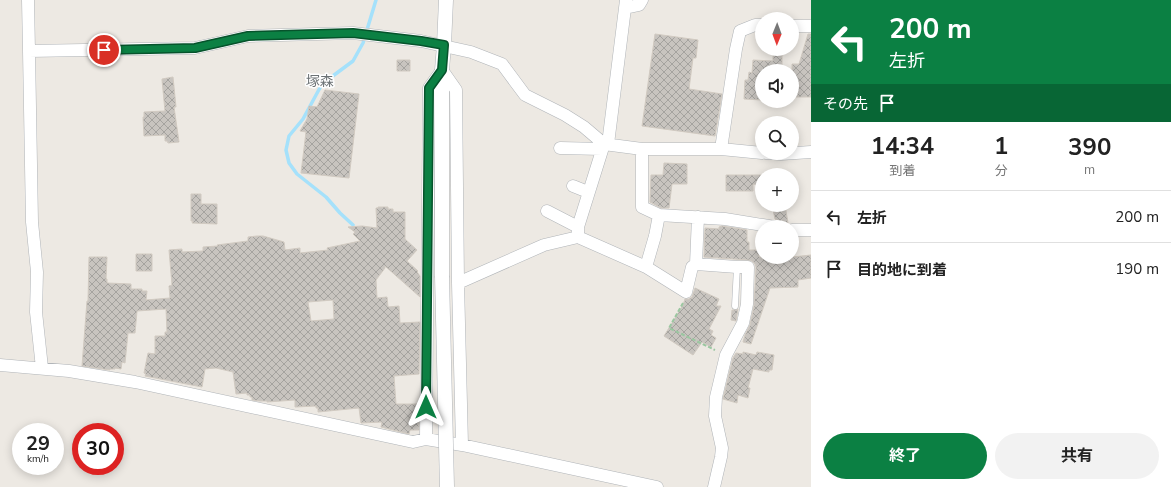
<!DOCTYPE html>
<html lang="ja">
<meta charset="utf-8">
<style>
:root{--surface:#fff;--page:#f2f2f2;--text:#222;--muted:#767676;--line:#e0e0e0;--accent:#0b8043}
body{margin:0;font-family:"Nunito Sans","Noto Sans JP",sans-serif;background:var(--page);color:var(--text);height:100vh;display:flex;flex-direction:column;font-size:15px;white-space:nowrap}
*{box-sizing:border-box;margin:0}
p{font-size:13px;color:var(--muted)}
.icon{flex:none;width:22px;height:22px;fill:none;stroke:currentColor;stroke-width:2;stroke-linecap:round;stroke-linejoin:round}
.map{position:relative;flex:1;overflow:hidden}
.sheet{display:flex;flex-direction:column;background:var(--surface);width:360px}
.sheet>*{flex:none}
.banner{background:#0b8043;color:#fff;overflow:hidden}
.needle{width:26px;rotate:181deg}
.fabs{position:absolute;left:755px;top:12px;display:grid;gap:8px}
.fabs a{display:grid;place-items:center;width:44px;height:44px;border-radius:50%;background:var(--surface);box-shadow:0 2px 10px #0003;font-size:20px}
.speed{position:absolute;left:12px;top:423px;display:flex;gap:8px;font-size:20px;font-weight:700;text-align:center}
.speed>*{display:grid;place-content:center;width:52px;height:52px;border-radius:50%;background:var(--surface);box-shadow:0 2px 10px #0003;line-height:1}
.speed small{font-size:10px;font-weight:400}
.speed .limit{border:6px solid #d22;background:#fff;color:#111}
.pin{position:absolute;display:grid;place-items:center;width:34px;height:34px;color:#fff;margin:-17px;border:2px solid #fff;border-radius:50%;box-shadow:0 1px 4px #0007}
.me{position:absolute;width:44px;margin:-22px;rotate:0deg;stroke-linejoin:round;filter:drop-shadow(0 0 3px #0008)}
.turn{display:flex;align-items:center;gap:14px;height:84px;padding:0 12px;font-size:18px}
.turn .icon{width:52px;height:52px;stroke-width:2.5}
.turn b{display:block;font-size:28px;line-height:34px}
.then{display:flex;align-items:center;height:38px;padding:0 12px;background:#0003;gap:8px;font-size:15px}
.eta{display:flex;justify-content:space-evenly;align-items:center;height:68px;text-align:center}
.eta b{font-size:24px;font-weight:700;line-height:28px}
.primary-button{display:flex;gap:8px;margin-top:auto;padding:8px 12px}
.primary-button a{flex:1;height:46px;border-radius:24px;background:var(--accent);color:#fff;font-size:16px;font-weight:700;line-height:46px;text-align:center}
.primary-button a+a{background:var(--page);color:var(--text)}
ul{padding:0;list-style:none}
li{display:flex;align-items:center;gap:12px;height:52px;padding:0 12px;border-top:1px solid var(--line)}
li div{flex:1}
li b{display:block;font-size:15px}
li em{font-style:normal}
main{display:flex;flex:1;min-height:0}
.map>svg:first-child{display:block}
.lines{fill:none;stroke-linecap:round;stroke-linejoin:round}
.stream{stroke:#a5e1fb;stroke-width:3.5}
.building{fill:url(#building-cross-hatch);stroke:#d1cac1;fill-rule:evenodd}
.service-casing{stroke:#b0b4b8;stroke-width:7}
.minor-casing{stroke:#b0b4b8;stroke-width:13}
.tertiary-casing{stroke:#b0b4b8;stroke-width:15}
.path{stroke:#9bc7a1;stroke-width:2;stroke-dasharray:4 2;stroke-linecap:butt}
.service{stroke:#fff;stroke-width:6}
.minor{stroke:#fff;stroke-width:12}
.tertiary{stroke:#fff;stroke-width:14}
.tertiary-bridge-casing{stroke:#b0b4b8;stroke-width:15;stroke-linecap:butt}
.tertiary-bridge{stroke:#fff;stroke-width:14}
.route-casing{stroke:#07532c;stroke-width:10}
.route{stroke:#0b8043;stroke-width:7}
.labels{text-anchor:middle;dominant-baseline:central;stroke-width:3;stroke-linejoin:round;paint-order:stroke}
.quarter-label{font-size:14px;fill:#6c7275;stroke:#fff}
</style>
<main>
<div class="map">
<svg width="811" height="487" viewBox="0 0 811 487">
<defs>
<pattern id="building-cross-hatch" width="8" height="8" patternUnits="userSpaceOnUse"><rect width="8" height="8" fill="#c8c4bf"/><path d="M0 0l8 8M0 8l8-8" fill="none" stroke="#a5a39f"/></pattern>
</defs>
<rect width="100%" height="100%" fill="#ede9e3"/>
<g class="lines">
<path class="stream" d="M 353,225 L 340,213 L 326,197 L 297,174 L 289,163 L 286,150 L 289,136 L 303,119 L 322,84 L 353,61 L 363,43 L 376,0"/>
</g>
<path class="building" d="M 655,34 L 698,40 L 696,58 L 693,58 L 689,89 L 722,94 L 715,136 L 642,126 Z
M 808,34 L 811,34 L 811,97 L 792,97 L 792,64 L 799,64 Z
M 773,49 L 782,49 L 782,71 L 762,71 L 762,100 L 744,99 L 745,80 L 748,80 L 749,72 L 752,73 L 753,60 L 773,61 Z
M 397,60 L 410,60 L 410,71 L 397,71 Z
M 173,77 L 176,107 L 174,107 L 179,142 L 168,143 L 167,141 L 165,141 L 165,135 L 144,136 L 143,117 L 144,117 L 144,112 L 165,111 L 162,80 L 162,79 Z
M 325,90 L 359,94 L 349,178 L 301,173 L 306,132 L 300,131 L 307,119 L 309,106 L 317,107 Z
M 664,163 L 687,164 L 687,184 L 672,184 L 669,208 L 661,208 L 650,202 L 651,175 L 663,175 Z
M 726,175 L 762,175 L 762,185 L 753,184 L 753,191 L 726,191 Z
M 191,194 L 201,194 L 201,204 L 217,204 L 217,224 L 192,223 L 193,221 L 191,221 Z
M 772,205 L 785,205 L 788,223 L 782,224 L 779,221 L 775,219 Z
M 378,207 L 388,207 L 388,209 L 393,209 L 393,212 L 405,212 L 405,239 L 417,250 L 407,261 L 418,271 L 417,272 L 420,276 L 420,297 L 385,266 L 385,268 L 376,280 L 377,298 L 387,297 L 388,307 L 399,306 L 400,323 L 420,322 L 419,374 L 394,376 L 396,404 L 419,404 L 419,430 L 410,430 L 409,434 L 381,427 L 382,422 L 361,423 L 359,408 L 318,412 L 318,408 L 316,408 L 316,406 L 295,407 L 295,400 L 267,402 L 267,401 L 259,401 L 252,400 L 252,397 L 250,397 L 250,395 L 247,395 L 247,393 L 236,394 L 233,372 L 216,368 L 205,369 L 202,387 L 145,376 L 146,374 L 144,373 L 148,353 L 155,354 L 155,336 L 165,336 L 165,332 L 167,332 L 166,309 L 137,311 L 135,333 L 128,333 L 125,363 L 122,362 L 121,369 L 115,368 L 115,369 L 110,369 L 110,370 L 82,366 L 87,301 L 88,301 L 89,257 L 107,257 L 106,279 L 107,279 L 107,283 L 131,284 L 131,289 L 142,289 L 142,291 L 147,291 L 146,300 L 170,298 L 169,286 L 172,285 L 169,250 L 182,249 L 182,252 L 203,251 L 203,247 L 218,246 L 217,245 L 248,241 L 248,237 L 257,236 L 263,236 L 284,242 L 285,250 L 300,248 L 300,253 L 328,250 L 327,248 L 360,241 L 353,234 L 355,232 L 348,227 L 362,226 L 377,228 L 376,208 L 378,208 ZM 333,300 L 334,319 L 311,321 L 308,302 Z
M 722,226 L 747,230 L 747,242 L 749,242 L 749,250 L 759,250 L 759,257 L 792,257 L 811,255 L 811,278 L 798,280 L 798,287 L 770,288 L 751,344 L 743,342 L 745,335 L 750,325 L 754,306 L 756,267 L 755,264 L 752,261 L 748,260 L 704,257 L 705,228 L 719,229 L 719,227 Z
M 136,254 L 152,254 L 152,271 L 136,271 Z
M 695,288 L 719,299 L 716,306 L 721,306 L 709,329 L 713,331 L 711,335 L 716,338 L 711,347 L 702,342 L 693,355 L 664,336 L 683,305 L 685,299 L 689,299 L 692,297 Z
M 738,309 L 736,321 L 731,320 L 732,310 L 735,310 Z
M 743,352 L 756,355 L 757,352 L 774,355 L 772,370 L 769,370 L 769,372 L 753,369 L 748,388 L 750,388 L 748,398 L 738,395 L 737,403 L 723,399 L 733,358 L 736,353 L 743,354 Z"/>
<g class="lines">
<defs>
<path id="service" d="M 735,306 L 737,267"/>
<path id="minor" d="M 28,0 L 29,51
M 625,8 L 639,5 L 642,0
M 792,26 L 811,26
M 608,144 L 626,0
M 560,148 L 602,149
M 642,149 L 642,207 L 659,215 L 725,219 L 775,227
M 721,149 L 736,49 L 740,31 L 755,25 L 762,25
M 766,153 L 781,154 L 811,152
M 573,186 L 588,192
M 547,211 L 578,227
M 698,217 L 696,264 L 737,267 L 748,267 L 747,304 L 743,323 L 726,355 L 716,397 L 715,416 L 722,448 L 721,457 L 714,487
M 792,230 L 811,230
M 578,237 L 578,227 L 604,144
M 646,267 L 655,236 L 659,215
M 458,283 L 544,245 L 578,237 L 646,267 L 686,292 L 692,267 L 696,264
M 0,365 L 69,371 L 135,382 L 413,442 L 426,439 L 462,445 L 657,487
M 42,368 L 36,312 L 37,272 L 32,222 L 29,51 L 195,48 L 248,36 L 353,33 L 421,41 L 471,52 L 502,64 L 525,95 L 565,115 L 584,127 L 604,144 L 642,149 L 721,149 L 762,153
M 426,439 L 429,88 L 442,70 L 456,90 L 458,283 L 462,445"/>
<path id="tertiary" d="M 442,276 L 442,70 L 444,45 L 446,0"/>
</defs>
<use href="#service" class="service-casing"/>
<use href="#minor" class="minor-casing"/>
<use href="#tertiary" class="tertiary-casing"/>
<path class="path" d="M 683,303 L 669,328 L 715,350"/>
<use href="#service" class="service"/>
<use href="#minor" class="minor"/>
<use href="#tertiary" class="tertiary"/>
<defs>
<path id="tertiary-bridge" d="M 442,276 L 447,487"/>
</defs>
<use href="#tertiary-bridge" class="tertiary-bridge-casing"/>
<use href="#tertiary-bridge" class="tertiary-bridge"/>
</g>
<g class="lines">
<defs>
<path id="route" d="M 104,50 L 195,48 L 248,36 L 353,33 L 421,41 L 444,45 L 442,70 L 429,88 L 426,407"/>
</defs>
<use href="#route" class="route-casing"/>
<use href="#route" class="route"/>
</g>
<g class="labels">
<g class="quarter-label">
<text x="320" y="81">塚森</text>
</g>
</g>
</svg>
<div class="fabs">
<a><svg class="needle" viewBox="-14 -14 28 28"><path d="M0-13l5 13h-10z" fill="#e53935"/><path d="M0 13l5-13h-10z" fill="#767676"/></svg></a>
<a><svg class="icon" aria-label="sound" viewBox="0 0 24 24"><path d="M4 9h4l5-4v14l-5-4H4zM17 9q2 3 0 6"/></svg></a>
<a><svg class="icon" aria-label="search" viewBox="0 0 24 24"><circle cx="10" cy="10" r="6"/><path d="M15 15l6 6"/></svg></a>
<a>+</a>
<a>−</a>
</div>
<div class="speed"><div>29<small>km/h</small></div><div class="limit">30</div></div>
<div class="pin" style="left:104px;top:50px;background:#d93025"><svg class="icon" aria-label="arrive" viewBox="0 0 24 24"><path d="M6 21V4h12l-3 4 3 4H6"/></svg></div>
<svg class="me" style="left:426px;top:407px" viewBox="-20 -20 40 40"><path d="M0-17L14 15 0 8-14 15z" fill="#0b8043" stroke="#fff" stroke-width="4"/></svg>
</div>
<section class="sheet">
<div class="banner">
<div class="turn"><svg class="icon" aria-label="left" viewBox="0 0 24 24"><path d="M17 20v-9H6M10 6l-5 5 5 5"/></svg><div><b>200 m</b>左折</div></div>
<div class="then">その先<svg class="icon" aria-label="arrive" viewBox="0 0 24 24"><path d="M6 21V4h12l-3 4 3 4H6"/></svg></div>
</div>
<div class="eta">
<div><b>14:34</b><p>到着</p></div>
<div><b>1</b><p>分</p></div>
<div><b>390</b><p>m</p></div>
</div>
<ul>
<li><svg class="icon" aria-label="left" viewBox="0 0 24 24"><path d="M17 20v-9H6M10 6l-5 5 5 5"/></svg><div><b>左折</b></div><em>200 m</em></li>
<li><svg class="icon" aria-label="arrive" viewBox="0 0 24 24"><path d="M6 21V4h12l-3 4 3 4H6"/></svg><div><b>目的地に到着</b></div><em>190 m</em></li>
</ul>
<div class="primary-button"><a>終了</a><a>共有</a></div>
</section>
</main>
